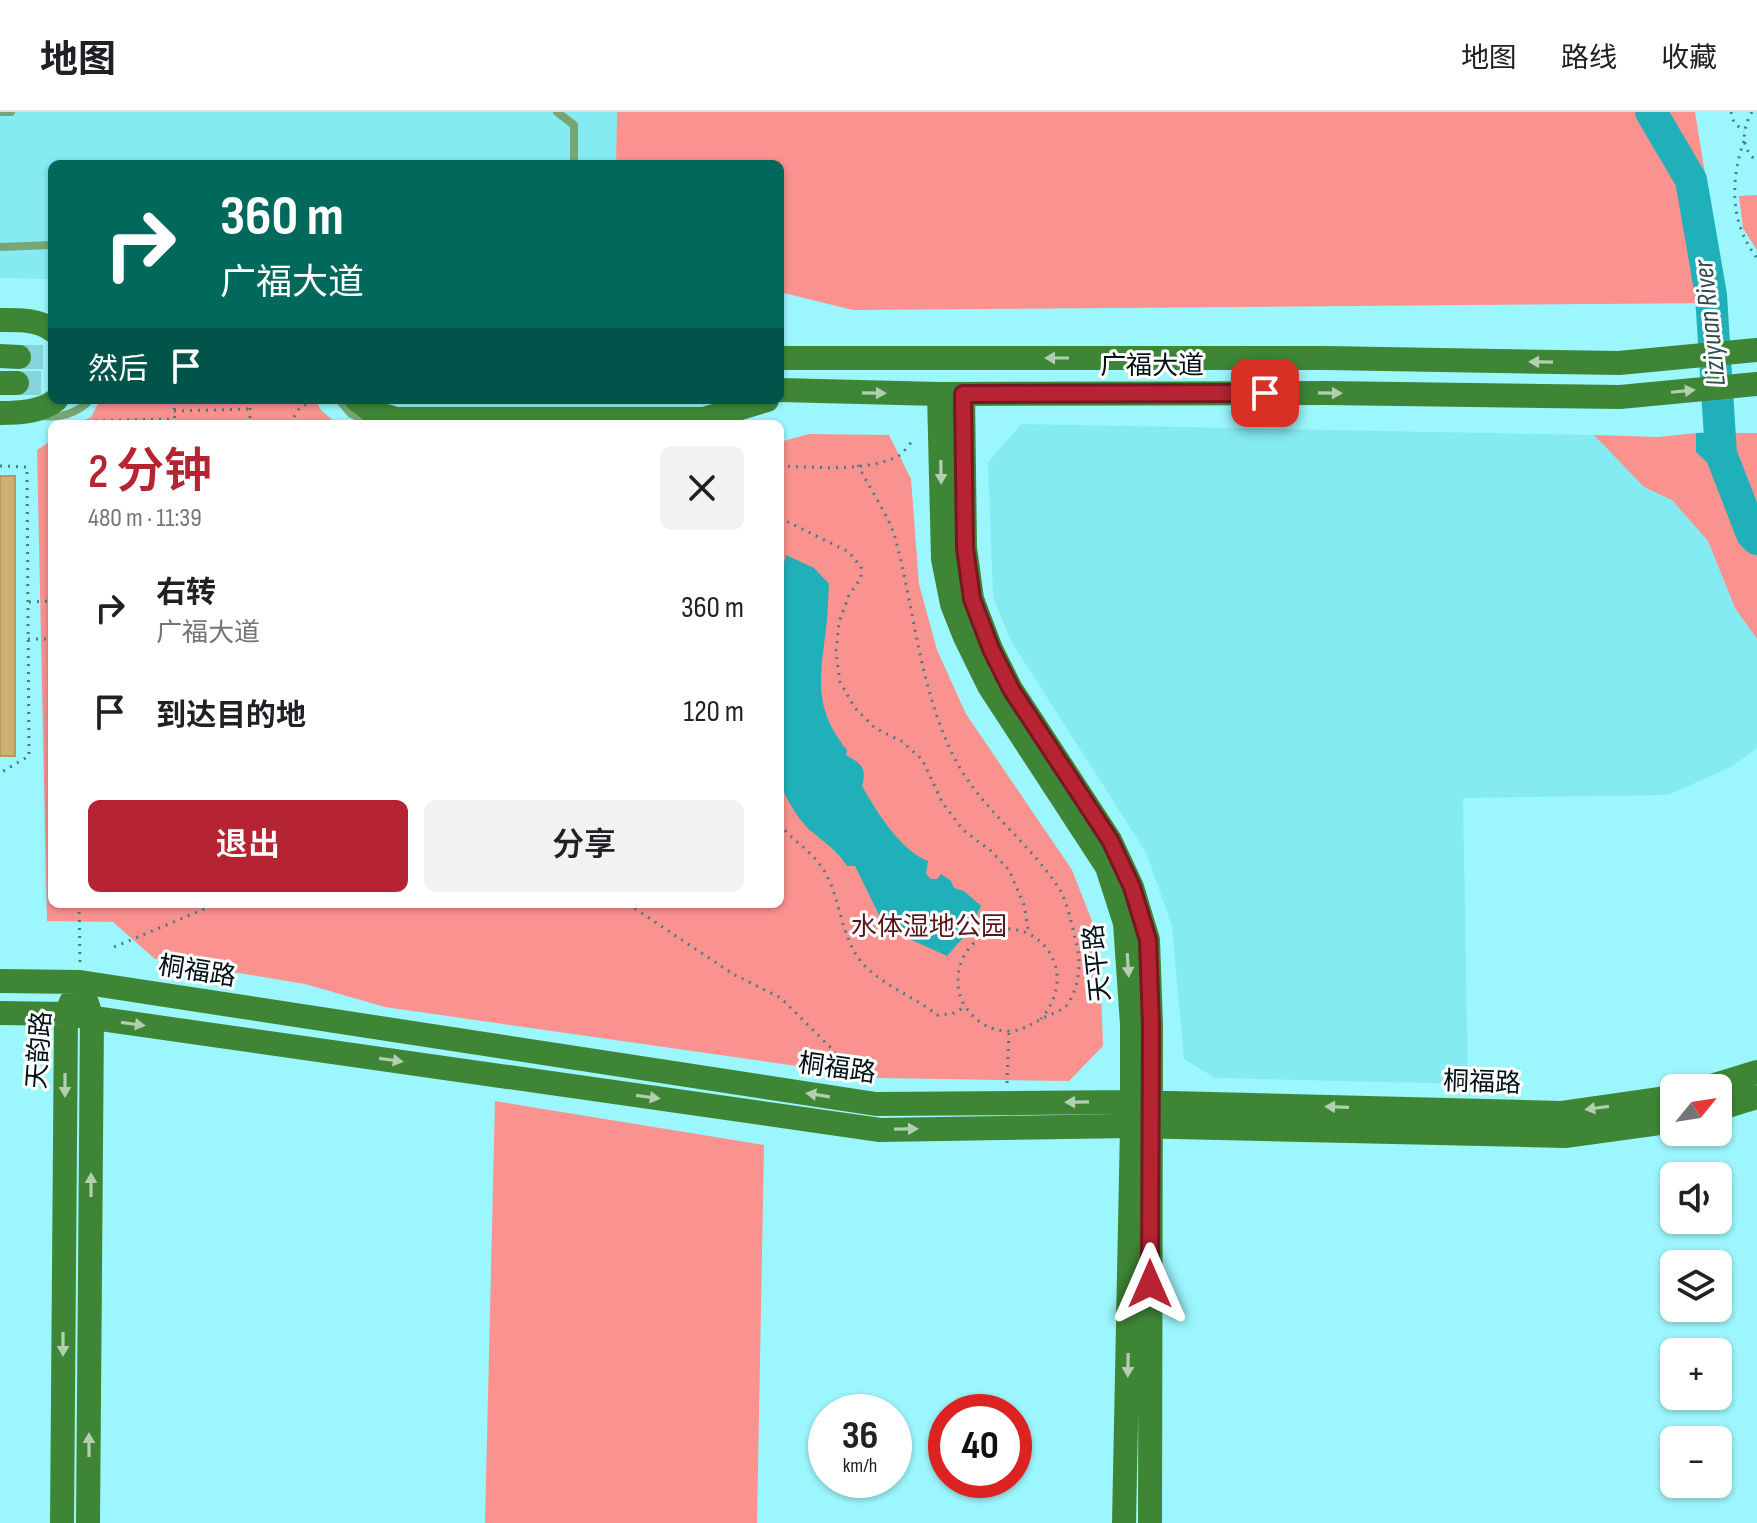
<!DOCTYPE html>
<html lang="zh">
<meta charset="utf-8">
<style>
:root{--surface:#fff;--page:#f2f2f2;--text:#202124;--muted:#757577;--line:#e0e0e0;--accent:#b62433}
body{margin:0;font-family:"Sofia Sans Condensed","Noto Sans SC",sans-serif;background:var(--page);color:var(--text);height:100vh;display:flex;flex-direction:column;font-size:30px;white-space:nowrap}
*{box-sizing:border-box;margin:0}
p{font-size:26px;color:var(--muted)}
.icon{flex:none;width:44px;height:44px;fill:none;stroke:currentColor;stroke-width:2;stroke-linecap:round;stroke-linejoin:round}
.map{position:relative;flex:1;overflow:hidden}
.details{position:absolute;left:48px;top:308px;width:736px;height:488px;display:flex;flex-direction:column;background:var(--surface);border-radius:12px;box-shadow:0 2px 6px #0004}
.details>*{flex:none}
.guide{position:absolute;left:48px;top:48px;width:736px;height:244px;border-radius:12px;box-shadow:0 2px 6px #0004;background:#00695c;color:#fff;overflow:hidden}
.needle{width:52px;rotate:60deg}
.tools{position:absolute;left:1660px;top:962px;display:grid;gap:16px}
.tools a{display:grid;place-items:center;width:72px;height:72px;border-radius:12px;background:var(--surface);box-shadow:0 2px 6px #0004;font-size:40px}
.speed{position:absolute;left:808px;top:1282px;display:flex;gap:16px;font-size:40px;font-weight:700;text-align:center}
.speed>*{display:grid;place-content:center;width:104px;height:104px;border-radius:50%;background:var(--surface);box-shadow:0 2px 6px #0004;line-height:1}
.speed small{font-size:20px;font-weight:400}
.speed .limit{border:12px solid #d22;background:#fff;color:#111}
.pin{position:absolute;display:grid;place-items:center;width:68px;height:68px;color:#fff;margin:-34px;border-radius:16px;box-shadow:0 4px 12px #0006}
.me{position:absolute;width:88px;margin:-44px;rotate:0deg;stroke-linejoin:round;filter:drop-shadow(0 0 6px #0008)}
.turn{display:flex;align-items:center;gap:28px;height:168px;padding:0 40px;font-size:36px}
.turn .icon{width:104px;height:104px;stroke-width:2.5}
.turn b{display:block;font-size:56px;line-height:68px}
.then{display:flex;align-items:center;height:76px;padding:0 40px;background:#0003;gap:16px;font-size:30px}
.round{display:grid;place-items:center;flex:none;width:84px;height:84px;border-radius:12px;background:var(--page)}
.head{display:flex;align-items:center;justify-content:space-between;height:136px;padding:0 40px}
h1{font-size:48px;font-weight:600;line-height:60px;color:var(--accent)}
.action{display:flex;gap:16px;margin-top:auto;padding:16px 40px}
.action a{flex:1;height:92px;border-radius:12px;background:var(--accent);color:#fff;font-size:32px;font-weight:600;line-height:92px;text-align:center}
.action a+a{background:var(--page);color:var(--text)}
ul{padding:0;list-style:none}
li{display:flex;align-items:center;gap:24px;height:104px;padding:0 40px}
li div{flex:1}
li b{display:block;font-size:30px}
li em{font-style:normal}
header{display:flex;align-items:center;gap:48px;box-sizing:border-box;height:112px;padding:0 40px;background:var(--surface);border-bottom:2px solid var(--line)}
header strong{font-size:38px}
nav{display:flex;gap:44px;margin-inline-start:auto;font-size:28px}
.map>svg:first-child{display:block}
.built{fill:#84ebf2}
.green{fill:#fa9290}
.water{fill:#20b0b9}
.lines{fill:none;stroke-linecap:round;stroke-linejoin:round}
.river{stroke:#20b0b9;stroke-width:32}
.building{fill:#cfae72;stroke:#b8985d;stroke-width:2}
.secondary-tunnel{stroke:#85d4da;stroke-width:24;stroke-dasharray:24 12;stroke-linecap:butt}
.path{stroke:#497c80;stroke-width:3;stroke-dasharray:2 6;stroke-linecap:butt}
.lane{stroke:#78a672;stroke-width:8}
.secondary{stroke:#3e8636;stroke-width:24}
.oneway{fill:#b2cfaf}
.route-casing{stroke:#761721;stroke-width:20}
.route{stroke:#b62433;stroke-width:14}
.labels{text-anchor:middle;dominant-baseline:central;stroke-width:6;stroke-linejoin:round;paint-order:stroke}
.street-label{font-size:26px;fill:#001214;stroke:#fff}
.park-label{font-size:26px;fill:#5b1519;stroke:#fff}
.water-label{font-size:28px;font-style:italic;fill:#2f4b4d;stroke:#fff}
</style>
<header>
<strong>地图</strong>
<nav><a>地图</a><a>路线</a><a>收藏</a></nav>
</header>
<div class="map">
<svg width="1757" height="1411" viewBox="0 0 1757 1411">
<rect width="100%" height="100%" fill="#9cf6fd"/>
<path class="built" d="M 0,0 L 617,0 L 616,52 L 52,52 L 52,167 L 0,166 Z
M 1021,312 L 1594,323 L 1644,375 L 1672,388 L 1708,429 L 1735,496 L 1757,527 L 1757,636 L 1733,654 L 1668,683 L 1463,686 L 1468,972 L 1215,966 L 1184,947 L 1172,815 L 1147,742 L 1011,529 L 993,485 L 988,350 Z"/>
<path class="green" d="M 617,0 L 1695,0 L 1726,191 L 853,198 L 780,180 L 780,52 L 616,52 Z
M 1757,83 L 1757,138 L 1743,116 L 1739,84 Z
M 100,288 L 315,288 L 321,298 L 337,312 L 79,312 L 91,305 Z
M 1696,321 L 1757,321 L 1757,527 L 1735,496 L 1708,429 L 1672,388 L 1644,375 L 1594,323 L 1659,325 Z
M 809,322 L 889,323 L 911,367 L 919,472 L 937,538 L 966,602 L 1072,758 L 1099,827 L 1103,934 L 1069,969 L 880,966 L 385,895 L 305,872 L 155,847 L 113,810 L 47,809 L 37,338 L 52,328 L 52,792 L 780,792 L 780,330 Z
M 495,989 L 764,1033 L 757,1411 L 485,1411 Z"/>
<path class="water" d="M 1729,320 L 1729,340 L 1735,350 L 1744,384 L 1757,407 L 1757,444 L 1737,416 L 1710,353 L 1696,340 L 1696,321 Z
M 786,443 L 814,456 L 829,472 C 828,487 828,502 826,517 C 820,566 813,596 847,638 L 846,643 C 862,652 867,656 862,674 C 876,699 901,739 928,749 L 926,762 L 931,767 L 937,767 L 941,762 L 951,769 L 954,776 L 964,779 L 981,794 L 969,819 L 947,844 L 905,825 L 895,812 L 880,805 L 855,754 L 847,754 C 837,738 825,731 811,719 C 800,710 785,686 781,672 C 775,651 786,628 780,609 L 780,456 L 783,455 Z"/>
<g class="lines">
<path class="river" d="M 1651,0 L 1691,68 L 1711,183 L 1721,342 L 1752,422 L 1757,427"/>
</g>
<path class="building" d="M 0,364 L 15,364 L 15,644 L 0,644 Z"/>
<g class="lines">
<path class="secondary-tunnel" d="M 19,245 L 52,245
M 17,271 L 52,271"/>
<path class="path" d="M 1731,0 L 1734,11 L 1744,19
M 1752,0 C 1742,16 1740,37 1757,49
M 1744,29 C 1730,68 1730,112 1757,146
M 174,288 L 175,312
M 250,288 L 250,312
M 174,299 L 250,297
M 87,309 L 175,307
M 290,312 L 300,295 L 317,288
M 858,353 C 869,376 890,405 896,429 C 915,501 920,578 954,645 C 979,696 1030,730 1060,778 C 1068,792 1072,814 1076,830 C 1082,850 1079,878 1066,894 C 1061,899 1051,902 1045,905 C 1033,911 1024,918 1011,919 C 985,921 959,898 958,872 C 957,858 962,843 972,833 C 1016,787 1090,848 1041,907
M 0,354 L 27,355 L 29,644 L 0,661
M 780,354 C 817,355 859,360 895,346 C 902,343 908,334 913,328
M 780,406 L 849,440 L 861,455 L 861,466 L 849,483 L 839,510 L 836,541 L 840,570 L 855,596 L 875,616 L 901,629 L 922,647 L 942,690 L 963,718 L 991,739 L 1009,758 L 1024,793 L 1029,822
M 29,490 L 52,489
M 28,527 L 52,527
M 780,712 C 792,729 811,738 823,757 C 842,786 839,827 865,854 C 886,875 915,885 937,903 L 952,902 L 965,895
M 79,792 L 80,850
M 628,792 L 733,862 L 781,886 L 832,937 L 858,968
M 114,835 L 216,792
M 1007,971 L 1009,919"/>
<path class="lane" d="M 0,0 L 11,0
M 557,0 L 574,13 L 574,52
M 0,135 L 52,133
M 339,288 L 351,302 L 374,311
M 41,304 C 61,306 76,302 90,288"/>
<path class="secondary" d="M 0,208 C 17,208 38,207 52,218
M 0,244 L 19,245
M 780,246 L 1326,246 L 1619,251 L 1757,238
M 0,271 L 17,271
M 780,278 L 939,282 L 1326,281 L 1620,285 L 1757,272
M 939,282 L 943,447 L 952,492 L 965,525 L 989,574 L 1107,755 L 1125,811 L 1132,912 L 1132,1014 L 1124,1411
M 963,282 L 965,436 L 972,487 L 991,537 L 1011,577 L 1110,728 L 1132,775 L 1148,828 L 1151,913 L 1150,1411
M 357,288 L 373,300 L 396,307 L 704,307 L 767,288
M 0,301 C 19,301 41,300 56,288
M 0,869 L 80,870 L 876,992 L 1131,990 L 1562,1001 L 1674,985
M 87,891 L 92,906 L 88,1411
M 0,901 L 66,902 L 880,1018 L 1132,1014 L 1565,1024 L 1674,1009
M 1705,976 L 1757,960
M 1718,997 L 1757,985
M 62,1411 L 66,902 L 71,890"/>
</g>
<defs><path id="oneway-solid" d="M-6-.8H1V-3.2L6.5 0L1 3.2V.8H-6Z" transform="scale(2)"/></defs>
<g class="oneway">
<use href="#oneway-solid" transform="translate(1057 246) rotate(-180)"/>
<use href="#oneway-solid" transform="translate(1541 250) rotate(-179)"/>
<use href="#oneway-solid" transform="translate(1683 279) rotate(-6)"/>
<use href="#oneway-solid" transform="translate(874 281) rotate(1)"/>
<use href="#oneway-solid" transform="translate(1330 281) rotate(1)"/>
<use href="#oneway-solid" transform="translate(941 360) rotate(89)"/>
<use href="#oneway-solid" transform="translate(1128 853) rotate(86)"/>
<use href="#oneway-solid" transform="translate(133 912) rotate(8)"/>
<use href="#oneway-solid" transform="translate(391 948) rotate(8)"/>
<use href="#oneway-solid" transform="translate(65 973) rotate(90)"/>
<use href="#oneway-solid" transform="translate(818 983) rotate(-171)"/>
<use href="#oneway-solid" transform="translate(648 985) rotate(8)"/>
<use href="#oneway-solid" transform="translate(1077 990) rotate(179)"/>
<use href="#oneway-solid" transform="translate(1337 995) rotate(-178)"/>
<use href="#oneway-solid" transform="translate(1597 996) rotate(172)"/>
<use href="#oneway-solid" transform="translate(906 1017) rotate(-1)"/>
<use href="#oneway-solid" transform="translate(91 1073) rotate(-90)"/>
<use href="#oneway-solid" transform="translate(63 1232) rotate(90)"/>
<use href="#oneway-solid" transform="translate(1128 1253) rotate(91)"/>
<use href="#oneway-solid" transform="translate(89 1333) rotate(-90)"/>
</g>
<g class="lines">
<defs>
<path id="route" d="M 1150,1172 L 1151,913 L 1148,828 L 1132,775 L 1110,728 L 1011,577 L 991,537 L 972,487 L 965,436 L 963,282 L 1265,281"/>
</defs>
<use href="#route" class="route-casing"/>
<use href="#route" class="route"/>
</g>
<g class="labels">
<g class="street-label">
<text x="1152" y="254">广福大道</text>
<text transform="translate(1098 851) rotate(-96)">天平路</text>
<text transform="translate(197 860) rotate(9)">桐福路</text>
<text transform="translate(40 938) rotate(-86)">天韵路</text>
<text transform="translate(837 957) rotate(8)">桐福路</text>
<text transform="translate(1482 971) rotate(2)">桐福路</text>
</g>
<g class="park-label">
<text x="929" y="815">水体湿地公园</text>
</g>
<g class="water-label">
<text transform="translate(1710 211) rotate(-96)">Liziyuan River</text>
</g>
</g>
</svg>
<div class="tools">
<a><svg class="needle" viewBox="-14 -14 28 28"><path d="M0-13l5 13h-10z" fill="#e53935"/><path d="M0 13l5-13h-10z" fill="#757577"/></svg></a>
<a><svg class="icon" aria-label="sound" viewBox="0 0 24 24"><path d="M4 9h4l5-4v14l-5-4H4zM17 9q2 3 0 6"/></svg></a>
<a><svg class="icon" aria-label="layers" viewBox="0 0 24 24"><path d="M12 4l9 5-9 5-9-5zM3 14l9 5 9-5"/></svg></a>
<a>+</a>
<a>−</a>
</div>
<div class="speed"><div>36<small>km/h</small></div><div class="limit">40</div></div>
<div class="pin" style="left:1265px;top:281px;background:#d93025"><svg class="icon" aria-label="arrive" viewBox="0 0 24 24"><path d="M6 21V4h12l-3 4 3 4H6"/></svg></div>
<svg class="me" style="left:1150px;top:1172px" viewBox="-20 -20 40 40"><path d="M0-17L14 15 0 8-14 15z" fill="#b62433" stroke="#fff" stroke-width="4"/></svg>
<div class="guide">
<div class="turn"><svg class="icon" aria-label="right" viewBox="0 0 24 24"><path d="M7 20v-9h11M14 6l5 5-5 5"/></svg><div><b>360 m</b>广福大道</div></div>
<div class="then">然后<svg class="icon" aria-label="arrive" viewBox="0 0 24 24"><path d="M6 21V4h12l-3 4 3 4H6"/></svg></div>
</div>
<section class="details">
<div class="head"><div><h1>2 分钟</h1><p>480 m · 11:39</p></div><a class="round"><svg class="icon" aria-label="close" viewBox="0 0 24 24"><path d="M6 6l12 12M18 6L6 18"/></svg></a></div>
<ul>
<li><svg class="icon" aria-label="right" viewBox="0 0 24 24"><path d="M7 20v-9h11M14 6l5 5-5 5"/></svg><div><b>右转</b><p>广福大道</p></div><em>360 m</em></li>
<li><svg class="icon" aria-label="arrive" viewBox="0 0 24 24"><path d="M6 21V4h12l-3 4 3 4H6"/></svg><div><b>到达目的地</b></div><em>120 m</em></li>
</ul>
<div class="action"><a>退出</a><a>分享</a></div>
</section>
</div>
